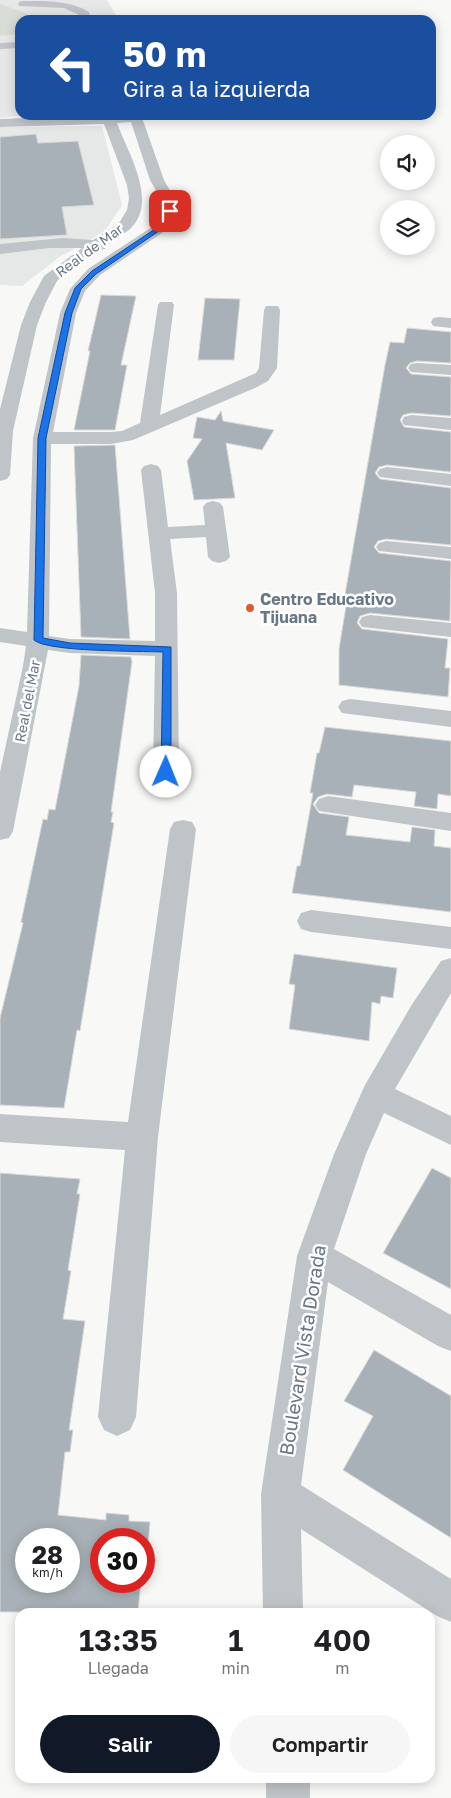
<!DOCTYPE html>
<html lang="es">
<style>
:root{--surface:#fff;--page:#f6f6f6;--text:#202124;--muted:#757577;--accent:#111827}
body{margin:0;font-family:"Golos Text",sans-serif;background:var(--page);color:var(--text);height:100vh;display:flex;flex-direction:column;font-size:19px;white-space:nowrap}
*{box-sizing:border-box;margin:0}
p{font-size:16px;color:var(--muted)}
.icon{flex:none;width:28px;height:28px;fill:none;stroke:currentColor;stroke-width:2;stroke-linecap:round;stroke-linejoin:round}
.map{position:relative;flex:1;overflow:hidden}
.side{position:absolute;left:15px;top:1608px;width:420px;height:175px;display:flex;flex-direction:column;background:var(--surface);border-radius:15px;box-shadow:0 2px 12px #0003}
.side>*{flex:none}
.top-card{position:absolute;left:15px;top:15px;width:421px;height:105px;border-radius:15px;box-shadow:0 2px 12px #0003;background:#1a4fa0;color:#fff;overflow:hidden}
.controls{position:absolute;left:380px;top:135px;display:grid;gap:10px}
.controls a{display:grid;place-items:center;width:55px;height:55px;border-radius:50%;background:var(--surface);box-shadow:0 2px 12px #0003;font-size:25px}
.speed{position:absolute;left:15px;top:1528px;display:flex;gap:10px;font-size:25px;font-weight:700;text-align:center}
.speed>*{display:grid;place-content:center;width:65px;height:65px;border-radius:50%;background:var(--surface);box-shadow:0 2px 12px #0003;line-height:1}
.speed small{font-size:12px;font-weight:400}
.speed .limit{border:8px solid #d22;background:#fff;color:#111}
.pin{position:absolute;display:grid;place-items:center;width:42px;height:42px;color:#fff;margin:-21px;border-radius:10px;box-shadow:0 2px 8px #0006}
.me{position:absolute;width:55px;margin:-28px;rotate:1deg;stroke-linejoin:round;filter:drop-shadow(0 0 4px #0008)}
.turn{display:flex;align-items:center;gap:18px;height:105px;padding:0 25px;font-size:22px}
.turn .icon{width:65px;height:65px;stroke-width:2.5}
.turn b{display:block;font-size:35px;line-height:42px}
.eta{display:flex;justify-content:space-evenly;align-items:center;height:85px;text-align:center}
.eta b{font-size:30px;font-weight:600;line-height:35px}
.action{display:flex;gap:10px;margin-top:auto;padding:10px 25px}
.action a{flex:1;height:58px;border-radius:30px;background:var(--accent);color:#fff;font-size:20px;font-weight:600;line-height:58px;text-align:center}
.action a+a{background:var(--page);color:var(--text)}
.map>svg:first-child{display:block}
.built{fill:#e6e7e7}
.green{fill:#d8ddd5}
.building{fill:#a8b1b7;stroke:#dadad8;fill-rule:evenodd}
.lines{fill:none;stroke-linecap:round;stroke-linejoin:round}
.minor{fill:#bfc4c8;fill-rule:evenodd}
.route{fill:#1a73e8;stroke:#114b97}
.poi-dot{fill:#df5c2f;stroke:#fff;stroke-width:2}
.labels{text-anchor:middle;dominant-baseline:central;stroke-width:5;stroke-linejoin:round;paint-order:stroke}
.far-street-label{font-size:14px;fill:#687886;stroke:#fff}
.poi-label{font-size:16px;font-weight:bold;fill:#687886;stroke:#fff;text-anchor:start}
.near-street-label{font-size:19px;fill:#687886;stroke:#fff}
</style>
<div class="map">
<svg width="451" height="1798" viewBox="0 0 451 1798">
<rect width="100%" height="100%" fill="#f8f8f6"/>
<path class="built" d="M 0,0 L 107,0 L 119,20 L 20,20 L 20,115 L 29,115 L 0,118 Z
M 102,126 L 122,205 L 105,231 L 58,258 L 22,286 L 0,285 L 0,127 Z"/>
<path class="green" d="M 0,4 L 25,13 L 35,20 L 20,20 L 20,34 L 0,36 Z"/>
<path class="building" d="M 36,134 L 38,143 L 78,141 L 94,205 L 62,207 L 67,235 L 0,239 L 0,137 Z
M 101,295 L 136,296 L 121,365 L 127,365 L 115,430 L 74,430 L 90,351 L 88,351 Z
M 205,298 L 240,299 L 234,360 L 198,360 Z
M 407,328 L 451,332 L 451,363 L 417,361 L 410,363 L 406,368 L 411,374 L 451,377 L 451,416 L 411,413 L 403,415 L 400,420 L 404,427 L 451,432 L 451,472 L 387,465 L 379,467 L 375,473 L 380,479 L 451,488 L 451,545 L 386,539 L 378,541 L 374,547 L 379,553 L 451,561 L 450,621 L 370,613 L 360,616 L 357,623 L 362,629 L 448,639 L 445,668 L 450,668 L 448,697 L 339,685 L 339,649 L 347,600 L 344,600 L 385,365 L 390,342 L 404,343 Z
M 221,411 L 223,421 L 274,430 L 262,450 L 226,443 L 235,498 L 194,500 L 187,461 L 202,439 L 193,438 L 197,417 L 215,420 Z
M 115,445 L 130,639 L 81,637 L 74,446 Z
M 81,655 L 131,657 L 132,662 L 111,812 L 113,812 L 111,822 L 114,823 L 80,1031 L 77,1030 L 64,1108 L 0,1105 L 0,1018 L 23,923 L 21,922 L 43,819 L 47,820 L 49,809 L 55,810 L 79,686 Z
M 325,727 L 451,741 L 451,796 L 438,794 L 437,809 L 414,806 L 416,792 L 354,785 L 352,797 L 327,794 L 318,797 L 313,804 L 319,813 L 349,817 L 346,835 L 410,842 L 412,827 L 435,830 L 434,846 L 451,848 L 451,912 L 292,893 L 297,866 L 300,866 L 313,793 L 310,793 L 317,753 L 319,753 Z
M 294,954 L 397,968 L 393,998 L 381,996 L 380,1004 L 372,1002 L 369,1041 L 289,1029 L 295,985 L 289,984 Z
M 432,1168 L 451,1178 L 451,1289 L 383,1253 Z
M 0,1173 L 80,1179 L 77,1194 L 80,1194 L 68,1270 L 71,1271 L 63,1319 L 85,1321 L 69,1430 L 73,1430 L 70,1452 L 65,1452 L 58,1515 L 106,1520 L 106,1513 L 129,1515 L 129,1521 L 150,1522 L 148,1546 L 145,1546 L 144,1557 L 144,1539 L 101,1539 L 101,1581 L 141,1581 L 138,1612 L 0,1612 ZM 26,1539 L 69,1539 L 69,1581 L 26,1581 Z
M 374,1350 L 451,1396 L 451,1538 L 343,1470 L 373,1416 L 344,1401 Z"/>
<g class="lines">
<path class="minor" d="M 23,1 C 45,1 70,0 89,12 L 91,20 L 79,20 L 79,15 L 64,8 L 19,6 L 18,4 L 19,2 Z
M 20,42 L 20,48 L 0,49 L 0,43 Z
M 101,115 L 141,115 L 164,180 L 173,196 L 177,211 L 162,233 L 100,275 L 85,291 L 76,313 L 53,432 L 111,432 L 122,431 L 140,423 L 158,305 L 160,302 L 172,302 L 174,305 L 160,415 L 256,373 L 259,368 L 264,310 L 266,306 L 278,306 L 280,310 L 277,368 L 268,381 L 257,387 L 133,440 L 111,444 L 51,444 L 49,636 L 70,639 L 155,641 L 155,593 L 141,470 L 144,466 L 151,464 L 158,466 L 161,470 L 168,527 L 205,525 L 203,507 L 206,503 L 213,501 L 220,503 L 223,507 L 230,557 L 226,561 L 219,563 L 212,561 L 208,557 L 206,537 L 170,539 L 177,593 L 179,772 L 175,778 L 166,781 L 157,778 L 153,772 L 155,656 L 70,653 L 48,650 L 13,831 L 9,838 L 0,840 L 0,772 L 23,666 L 26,646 L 0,642 L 0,628 L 27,632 L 33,438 L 60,313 L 70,289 L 88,269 L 152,227 L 163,211 L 159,196 L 150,180 L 131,122 L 117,123 C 128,153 159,202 130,229 C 123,235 114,240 107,245 L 105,249 L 99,250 L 75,266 L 57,281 L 46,302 L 37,325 L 13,431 L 10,475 L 7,479 L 0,481 L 0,409 L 21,325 L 30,302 L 44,276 L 82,248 L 50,248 L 0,254 L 0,244 L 63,238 L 93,240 L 119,223 L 127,210 L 129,198 L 127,185 L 104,124 L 0,127 L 0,119 Z
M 439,317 L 451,318 L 451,328 L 433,326 L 431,322 L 433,318 Z
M 417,363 L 451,365 L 451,375 L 411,372 L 408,368 L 411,364 Z
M 411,415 L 451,418 L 451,430 L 404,425 L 402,421 L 404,417 Z
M 387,467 L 451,474 L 451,486 L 380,477 L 377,473 L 380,469 Z
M 386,541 L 451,547 L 451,559 L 379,551 L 376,547 L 379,543 Z
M 370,615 L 451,623 L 451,637 L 362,627 L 359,622 L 362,617 Z
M 350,699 L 451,711 L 451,727 L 342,713 L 338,707 L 342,701 Z
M 328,796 L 451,813 L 451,831 L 319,811 L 315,805 L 319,799 Z
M 183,820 L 192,822 L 196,829 L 158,1137 L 136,1417 L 130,1430 L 117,1436 L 104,1430 L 98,1417 L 125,1150 L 0,1142 L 0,1114 L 128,1122 L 170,829 L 174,822 Z
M 311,910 L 451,927 L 451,949 L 311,932 L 301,929 L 297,921 L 301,913 Z
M 451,958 L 451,993 L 395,1089 L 451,1116 L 451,1145 L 384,1113 L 366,1154 L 334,1249 L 451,1315 L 451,1351 L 438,1346 L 328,1282 L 301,1485 L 451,1579 L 451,1622 L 437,1616 L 301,1529 L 303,1612 L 263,1612 L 261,1494 L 297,1256 L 334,1154 L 365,1085 L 411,1006 L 441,961 Z
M 266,1778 L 310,1778 L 310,1798 L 266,1798 Z"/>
</g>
<path class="route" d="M 168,209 L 173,211 L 159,231 L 96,274 L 81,289 L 72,313 L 46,438 L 43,638 L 70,643 L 171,647 L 171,772 L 166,775 L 161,772 L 163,652 C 140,651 47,652 34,640 L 38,438 L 65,313 L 75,288 L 92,271 L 155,229 Z"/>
<circle class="poi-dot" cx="250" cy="608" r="5"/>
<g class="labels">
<g class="far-street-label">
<text transform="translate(89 250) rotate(-36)">Real de Mar</text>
<text transform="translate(27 701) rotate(-79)">Real del Mar</text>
</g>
<g class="poi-label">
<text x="260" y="599">Centro Educativo<tspan x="260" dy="18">Tijuana</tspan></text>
</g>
<g class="near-street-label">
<text transform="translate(302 1350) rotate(-81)">Boulevard Vista Dorada</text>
</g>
</g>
</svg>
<div class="controls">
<a><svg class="icon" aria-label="sound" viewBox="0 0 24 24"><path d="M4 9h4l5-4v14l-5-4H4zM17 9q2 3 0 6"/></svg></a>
<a><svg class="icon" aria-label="layers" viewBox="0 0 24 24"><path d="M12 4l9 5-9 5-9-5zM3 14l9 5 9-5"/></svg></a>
</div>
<div class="speed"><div>28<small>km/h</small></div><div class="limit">30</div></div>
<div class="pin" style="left:170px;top:211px;background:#d93025"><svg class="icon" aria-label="arrive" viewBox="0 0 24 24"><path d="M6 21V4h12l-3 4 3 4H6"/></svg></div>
<svg class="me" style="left:166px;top:772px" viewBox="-20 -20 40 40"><circle r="19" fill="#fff"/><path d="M0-13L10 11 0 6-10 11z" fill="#1a73e8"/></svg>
<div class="top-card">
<div class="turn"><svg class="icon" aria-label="left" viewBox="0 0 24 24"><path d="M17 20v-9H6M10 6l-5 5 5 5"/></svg><div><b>50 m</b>Gira a la izquierda</div></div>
</div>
<section class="side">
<div class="eta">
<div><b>13:35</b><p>Llegada</p></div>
<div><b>1</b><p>min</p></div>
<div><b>400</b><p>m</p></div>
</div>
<div class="action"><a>Salir</a><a>Compartir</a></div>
</section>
</div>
